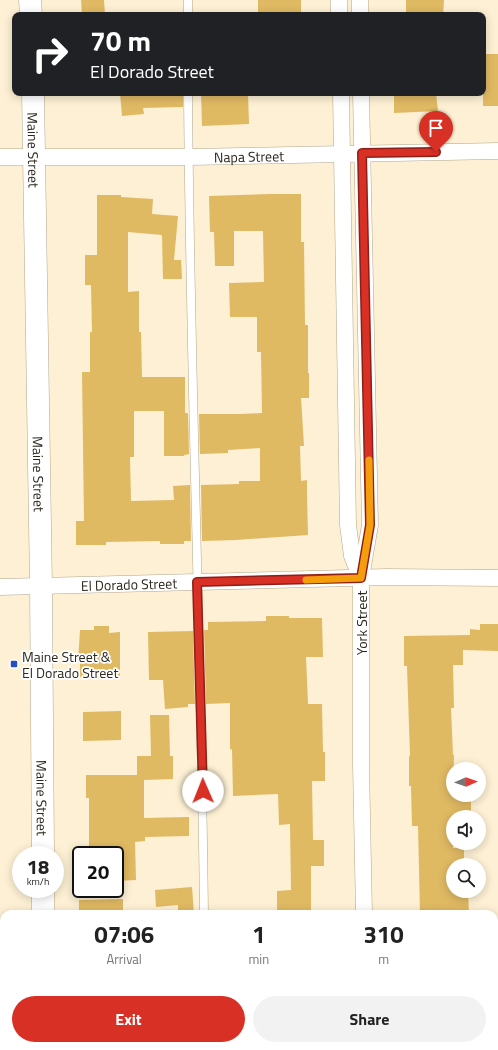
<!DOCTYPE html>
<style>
:root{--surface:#fff;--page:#f2f2f2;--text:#222;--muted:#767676;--accent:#d93025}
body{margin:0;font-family:"Titillium Web",sans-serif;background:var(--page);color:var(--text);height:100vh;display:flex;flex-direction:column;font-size:15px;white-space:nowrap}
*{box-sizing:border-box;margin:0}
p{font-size:13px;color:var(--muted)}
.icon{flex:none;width:22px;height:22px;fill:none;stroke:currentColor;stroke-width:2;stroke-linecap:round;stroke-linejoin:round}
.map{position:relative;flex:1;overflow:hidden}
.sheet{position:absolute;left:0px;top:910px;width:498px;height:140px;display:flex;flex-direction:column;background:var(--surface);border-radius:12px 12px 0 0;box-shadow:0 2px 10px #0003}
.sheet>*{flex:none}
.top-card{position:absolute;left:12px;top:12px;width:474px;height:84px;border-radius:8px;box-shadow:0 2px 10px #0003;background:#202124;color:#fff;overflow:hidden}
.needle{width:26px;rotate:88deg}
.controls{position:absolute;left:446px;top:762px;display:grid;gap:8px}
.controls a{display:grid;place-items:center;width:40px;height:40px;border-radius:50%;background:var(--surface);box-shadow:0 2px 10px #0003;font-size:20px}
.speed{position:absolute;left:12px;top:846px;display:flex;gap:8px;font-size:20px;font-weight:700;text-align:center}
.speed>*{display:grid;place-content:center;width:52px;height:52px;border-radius:50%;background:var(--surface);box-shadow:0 2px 10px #0003;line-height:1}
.speed small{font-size:10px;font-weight:400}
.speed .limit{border:2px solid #111;border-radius:6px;background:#fff;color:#111}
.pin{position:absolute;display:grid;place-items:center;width:34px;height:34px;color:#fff;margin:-41px -17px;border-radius:50% 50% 50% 0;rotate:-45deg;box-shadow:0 0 4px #0007}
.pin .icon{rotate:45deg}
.me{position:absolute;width:44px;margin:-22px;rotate:359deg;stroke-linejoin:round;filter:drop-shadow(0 0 3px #0008)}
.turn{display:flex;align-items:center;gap:14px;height:84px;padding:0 12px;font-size:18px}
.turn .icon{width:52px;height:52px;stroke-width:2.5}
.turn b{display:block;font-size:28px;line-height:34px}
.eta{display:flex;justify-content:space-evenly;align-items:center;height:68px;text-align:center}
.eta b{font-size:24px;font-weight:700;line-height:28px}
.primary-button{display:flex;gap:8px;margin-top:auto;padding:8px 12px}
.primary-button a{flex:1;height:46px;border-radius:24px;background:var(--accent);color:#fff;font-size:16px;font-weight:700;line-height:46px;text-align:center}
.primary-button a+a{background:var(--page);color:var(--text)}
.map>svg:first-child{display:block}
.building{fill:#e0b963}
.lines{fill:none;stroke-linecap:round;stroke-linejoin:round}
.lane-casing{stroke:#b2a68c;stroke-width:9}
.street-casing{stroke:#b2a68c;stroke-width:17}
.secondary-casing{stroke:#b2a68c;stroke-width:23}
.lane{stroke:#fff;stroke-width:8}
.street{stroke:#fff;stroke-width:16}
.secondary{stroke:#fff;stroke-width:22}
.route-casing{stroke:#8d1f18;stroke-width:10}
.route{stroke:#d93025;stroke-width:7}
.slow{stroke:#f59e0b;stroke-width:7}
.poi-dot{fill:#284fbe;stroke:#fff;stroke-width:1.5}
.labels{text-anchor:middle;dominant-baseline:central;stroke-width:3.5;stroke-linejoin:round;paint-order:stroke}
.street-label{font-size:14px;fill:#2d281e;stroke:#fff}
.poi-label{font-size:14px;fill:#2d281e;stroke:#fff;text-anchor:start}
</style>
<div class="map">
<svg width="498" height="1050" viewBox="0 0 498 1050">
<rect width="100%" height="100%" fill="#fdf0d4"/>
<path class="building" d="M 81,0 L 104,0 L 105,15 L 82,15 Z
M 258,0 L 301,0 L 301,15 L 258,15 Z
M 406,0 L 444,0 L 443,15 L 406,15 Z
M 483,54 L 498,54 L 498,106 L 483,106 Z
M 120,93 L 183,93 L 183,107 L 143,108 L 144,114 L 122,116 Z
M 201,93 L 248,93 L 249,124 L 202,126 Z
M 394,93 L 436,93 L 438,111 L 394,113 Z
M 271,194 L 301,194 L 301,242 L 304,242 L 305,325 L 308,325 L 308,373 L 309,373 L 309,398 L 301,398 L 304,446 L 300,446 L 301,481 L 307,480 L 307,496 L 308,535 L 236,540 L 202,541 L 201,485 L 239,484 L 239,481 L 260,481 L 260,448 L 228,450 L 228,453 L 200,454 L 199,414 L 241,414 L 262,413 L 261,352 L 257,352 L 257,317 L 230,317 L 229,283 L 264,282 L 263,231 L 234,231 L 234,266 L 215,266 L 214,232 L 210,232 L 209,196 Z
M 97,195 L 121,195 L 121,197 L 153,199 L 152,214 L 178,216 L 174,260 L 181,260 L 182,279 L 163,279 L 162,235 L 128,232 L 128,292 L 139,291 L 139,332 L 141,332 L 142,377 L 185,377 L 185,413 L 188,413 L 189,454 L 184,455 L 184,456 L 164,456 L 164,411 L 134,411 L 134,457 L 130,457 L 131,501 L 174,500 L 173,486 L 190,485 L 191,541 L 184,541 L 184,544 L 160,544 L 160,541 L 106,542 L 106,545 L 76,545 L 76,521 L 84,521 L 82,372 L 90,372 L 90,332 L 92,332 L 91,285 L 85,285 L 85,255 L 97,255 Z
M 266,616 L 289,616 L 289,618 L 322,618 L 323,657 L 306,657 L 308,704 L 322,704 L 323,752 L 325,752 L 325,781 L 312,781 L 313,840 L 324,840 L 324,866 L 311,866 L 311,914 L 277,914 L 277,891 L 291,890 L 290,824 L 279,825 L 278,794 L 233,796 L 232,749 L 230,750 L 230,703 L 206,704 L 204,630 L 208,630 L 208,622 L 266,621 Z
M 480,624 L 498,624 L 498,651 L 463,650 L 463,665 L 453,665 L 454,708 L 451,708 L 453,755 L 454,755 L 453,795 L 471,795 L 471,814 L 454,814 L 454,817 L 453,817 L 453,848 L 464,848 L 464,865 L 453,865 L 453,891 L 468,891 L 469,914 L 420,914 L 418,826 L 412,826 L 411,786 L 409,786 L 409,756 L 410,756 L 407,666 L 404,666 L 404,636 L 470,635 L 470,629 L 480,630 Z
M 94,626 L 109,626 L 109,633 L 120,632 L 120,677 L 80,677 L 80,662 L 78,662 L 80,630 L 94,630 Z
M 193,631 L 195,704 L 188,704 L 188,707 L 165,709 L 163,680 L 149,680 L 148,632 Z
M 121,711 L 121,740 L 83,741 L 83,712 Z
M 150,715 L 169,715 L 170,756 L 173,756 L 173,779 L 144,780 L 144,818 L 189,817 L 189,836 L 145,837 L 145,841 L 135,842 L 136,880 L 115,881 L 115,855 L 89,855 L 89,798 L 86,798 L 86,775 L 137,775 L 137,756 L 151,756 Z
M 192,887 L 194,914 L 178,914 L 178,905 L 156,907 L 155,890 Z
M 123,899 L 123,914 L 79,914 L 79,900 Z"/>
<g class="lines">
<defs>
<path id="lane" d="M 188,0 L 188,15
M 188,93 C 190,367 201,640 204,914
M 206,1046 L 206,1050"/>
<g id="street">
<path d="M 339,0 L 339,15"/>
<path d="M 360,0 L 360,15"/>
<path d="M 341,93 L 348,525 L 352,556 L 361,578"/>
<path d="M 361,93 L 370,525 L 361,578 L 361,765 L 364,914"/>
<path id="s1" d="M 0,157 L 189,157 L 498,151"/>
<path id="s2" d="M 0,587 L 387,577 L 498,578"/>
<path d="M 366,1046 L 366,1050"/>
</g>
<g id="secondary">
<path d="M 30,0 L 31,15"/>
<path id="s3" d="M 33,93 L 41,586 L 43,855"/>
<path d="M 43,889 L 43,914"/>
<path d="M 494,1007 L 498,1007"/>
<path d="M 0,1016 L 4,1016"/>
<path d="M 45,1046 L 45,1050"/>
</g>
</defs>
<use href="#lane" class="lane-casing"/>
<use href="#street" class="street-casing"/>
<use href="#secondary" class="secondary-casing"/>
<use href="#lane" class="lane"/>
<use href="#street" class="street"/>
<use href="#secondary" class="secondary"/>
</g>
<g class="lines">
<defs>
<path id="route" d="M 203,791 L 197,582 L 361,578 L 370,525 L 362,153 L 436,152"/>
</defs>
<use href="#route" class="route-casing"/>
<use href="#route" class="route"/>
<path class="slow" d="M 306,580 L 361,578 L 370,525 L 369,460"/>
</g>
<rect class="poi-dot" x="10" y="660" width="8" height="8" rx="2"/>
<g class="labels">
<g class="street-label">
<text stroke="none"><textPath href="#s3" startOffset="57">Maine Street</textPath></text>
<text stroke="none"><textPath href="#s1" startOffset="249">Napa Street</textPath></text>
<text stroke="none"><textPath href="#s3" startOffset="381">Maine Street</textPath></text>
<text stroke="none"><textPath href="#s2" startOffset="129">El Dorado Street</textPath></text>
<text transform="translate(361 623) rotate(-90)">York Street</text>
<text stroke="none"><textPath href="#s3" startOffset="705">Maine Street</textPath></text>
</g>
<g class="poi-label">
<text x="22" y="656">Maine Street &amp;<tspan x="22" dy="16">El Dorado Street</tspan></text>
</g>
</g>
</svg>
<div class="controls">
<a><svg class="needle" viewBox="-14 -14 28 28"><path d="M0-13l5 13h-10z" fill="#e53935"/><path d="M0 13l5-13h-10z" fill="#767676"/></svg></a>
<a><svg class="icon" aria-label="sound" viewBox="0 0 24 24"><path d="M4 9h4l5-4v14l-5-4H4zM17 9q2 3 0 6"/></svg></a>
<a><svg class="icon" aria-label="search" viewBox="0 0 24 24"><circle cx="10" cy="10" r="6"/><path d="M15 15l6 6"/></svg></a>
</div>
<div class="speed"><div>18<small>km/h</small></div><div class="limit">20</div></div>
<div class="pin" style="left:436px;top:152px;background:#d93025"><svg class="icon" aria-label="arrive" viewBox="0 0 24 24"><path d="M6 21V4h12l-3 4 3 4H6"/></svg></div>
<svg class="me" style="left:203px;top:791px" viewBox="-20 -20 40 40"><circle r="19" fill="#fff"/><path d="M0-13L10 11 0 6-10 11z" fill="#d93025"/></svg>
<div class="top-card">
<div class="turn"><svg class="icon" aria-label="right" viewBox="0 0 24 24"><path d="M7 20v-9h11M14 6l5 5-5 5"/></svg><div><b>70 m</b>El Dorado Street</div></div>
</div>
<section class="sheet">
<div class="eta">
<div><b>07:06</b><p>Arrival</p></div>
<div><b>1</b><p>min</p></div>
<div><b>310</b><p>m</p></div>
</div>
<div class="primary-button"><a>Exit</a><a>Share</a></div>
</section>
</div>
